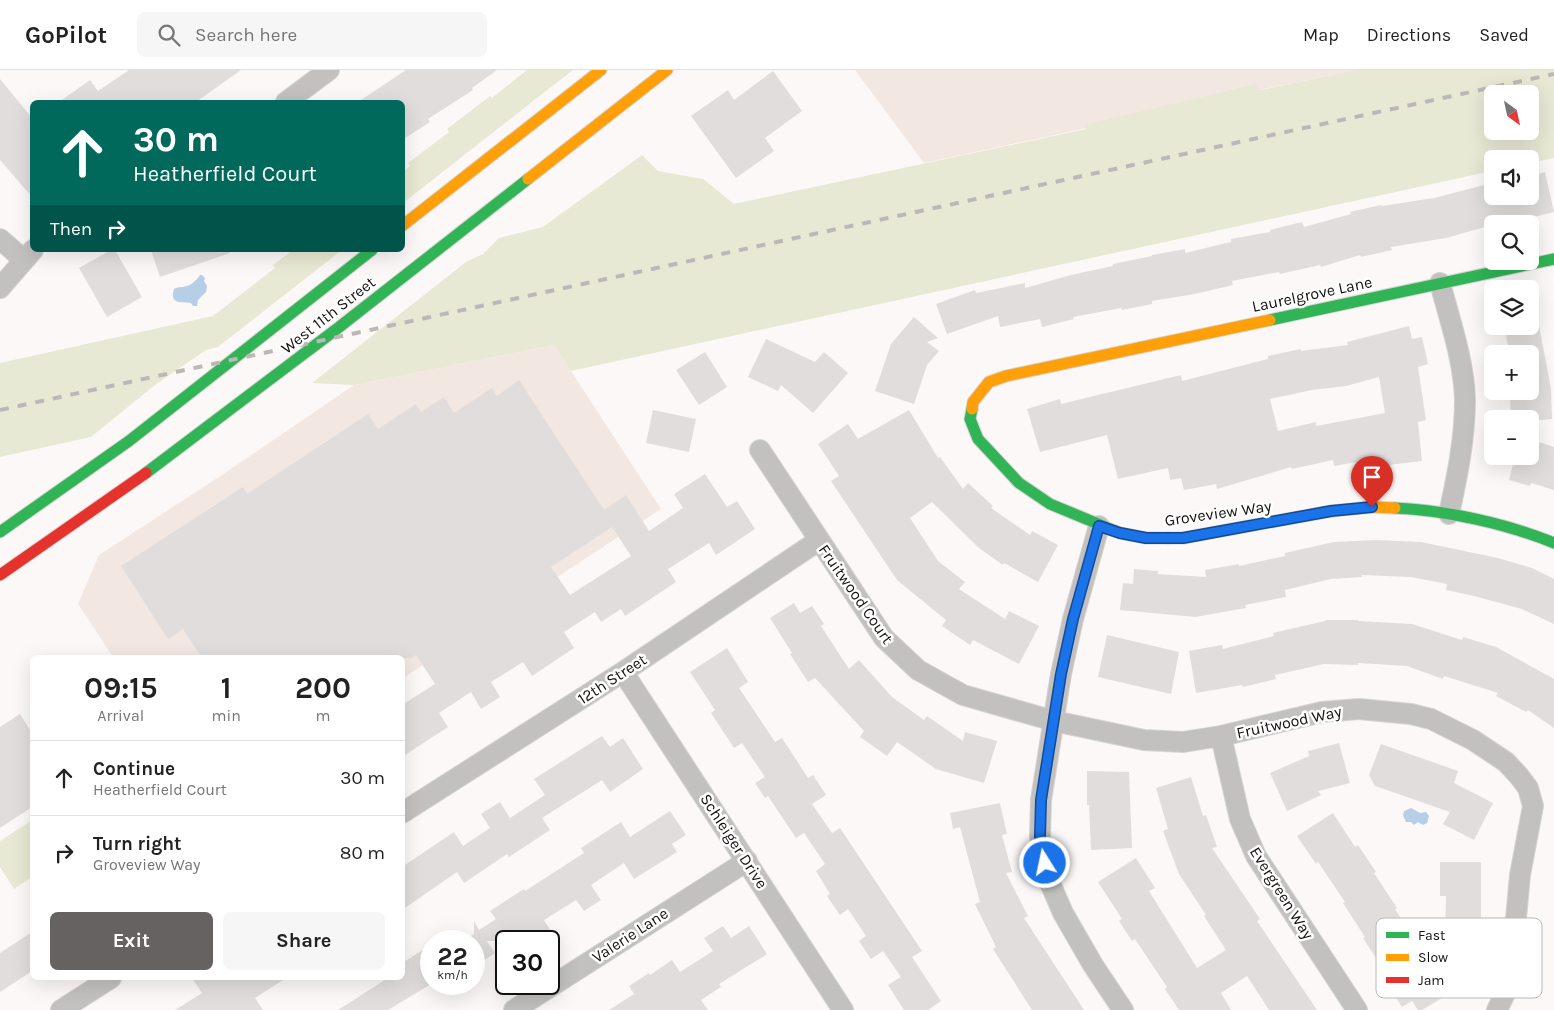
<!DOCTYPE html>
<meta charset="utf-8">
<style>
:root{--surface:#fff;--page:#f6f6f6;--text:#222;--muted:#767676;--line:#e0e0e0;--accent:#666261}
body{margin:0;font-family:Karla,sans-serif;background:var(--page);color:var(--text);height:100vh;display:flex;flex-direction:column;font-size:19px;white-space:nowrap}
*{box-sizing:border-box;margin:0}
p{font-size:16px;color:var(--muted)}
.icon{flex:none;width:28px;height:28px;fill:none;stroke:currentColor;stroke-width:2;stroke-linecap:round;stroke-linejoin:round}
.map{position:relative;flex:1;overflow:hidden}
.drawer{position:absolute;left:30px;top:585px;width:375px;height:325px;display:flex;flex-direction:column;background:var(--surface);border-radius:8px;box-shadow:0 5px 20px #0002}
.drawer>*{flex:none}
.banner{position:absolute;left:30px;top:30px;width:375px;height:152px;border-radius:8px;box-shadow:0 5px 20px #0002;background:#00695c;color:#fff;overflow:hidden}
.needle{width:32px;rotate:147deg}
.buttons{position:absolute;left:1484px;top:15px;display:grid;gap:10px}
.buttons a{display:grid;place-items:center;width:55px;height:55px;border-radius:8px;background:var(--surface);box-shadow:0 5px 20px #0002;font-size:25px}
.speed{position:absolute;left:420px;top:860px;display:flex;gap:10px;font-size:25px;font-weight:700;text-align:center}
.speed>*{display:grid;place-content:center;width:65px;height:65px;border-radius:50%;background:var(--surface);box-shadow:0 5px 20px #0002;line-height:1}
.speed small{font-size:12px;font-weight:400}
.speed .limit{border:2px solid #111;border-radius:8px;background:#fff;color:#111}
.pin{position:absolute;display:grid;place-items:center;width:42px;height:42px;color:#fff;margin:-51px -21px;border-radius:50% 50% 50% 0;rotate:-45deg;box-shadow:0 0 5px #0007}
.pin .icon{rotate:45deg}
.me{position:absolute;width:55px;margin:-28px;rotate:350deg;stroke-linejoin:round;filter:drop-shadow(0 0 4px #0008)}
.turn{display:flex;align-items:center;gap:18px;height:105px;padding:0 20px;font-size:22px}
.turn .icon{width:65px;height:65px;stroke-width:2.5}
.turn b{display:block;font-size:35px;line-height:42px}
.then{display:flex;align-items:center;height:48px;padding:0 20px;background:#0003;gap:10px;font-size:19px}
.eta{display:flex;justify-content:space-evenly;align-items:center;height:85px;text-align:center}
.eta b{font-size:30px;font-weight:700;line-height:35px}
.action{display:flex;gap:10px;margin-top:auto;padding:10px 20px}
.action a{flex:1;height:58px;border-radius:8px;background:var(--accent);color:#fff;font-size:20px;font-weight:700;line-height:58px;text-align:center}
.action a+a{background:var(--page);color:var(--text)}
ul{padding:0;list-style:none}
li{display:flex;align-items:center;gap:15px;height:75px;padding:0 20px;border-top:1px solid var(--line)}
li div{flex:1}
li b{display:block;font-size:19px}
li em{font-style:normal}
header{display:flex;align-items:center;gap:30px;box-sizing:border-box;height:70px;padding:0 25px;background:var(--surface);border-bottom:1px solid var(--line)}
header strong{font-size:24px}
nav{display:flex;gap:28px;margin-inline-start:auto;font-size:18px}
.search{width:350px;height:45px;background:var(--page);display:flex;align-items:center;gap:12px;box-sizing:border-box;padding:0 18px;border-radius:8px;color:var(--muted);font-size:19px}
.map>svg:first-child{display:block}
.built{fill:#f3e7e2}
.green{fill:#e8e9d4;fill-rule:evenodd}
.water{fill:#b7cee7}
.building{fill:#e1dddc;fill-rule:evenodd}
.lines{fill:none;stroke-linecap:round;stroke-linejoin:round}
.street-casing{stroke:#d6d4d3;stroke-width:22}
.fast-casing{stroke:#d6d4d3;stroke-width:13}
.slow-casing{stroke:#d6d4d3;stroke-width:13}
.jam-casing{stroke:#d6d4d3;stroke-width:13}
.street{stroke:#c2c1c0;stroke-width:20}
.fast{stroke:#30b455;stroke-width:11}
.slow{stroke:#ff9f0a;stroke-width:11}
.jam{stroke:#e5322d;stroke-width:11}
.rail{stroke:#bbb8b7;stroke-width:4;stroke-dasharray:9 9;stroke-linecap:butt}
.route-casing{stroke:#114b97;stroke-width:12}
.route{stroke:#1a73e8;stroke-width:9}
.labels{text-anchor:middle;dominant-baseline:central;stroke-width:5;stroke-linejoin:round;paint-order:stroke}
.street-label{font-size:16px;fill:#151110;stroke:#fff}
.key{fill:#fff;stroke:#b9b8b7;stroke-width:1}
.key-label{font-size:14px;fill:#151110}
</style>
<header>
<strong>GoPilot</strong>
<div class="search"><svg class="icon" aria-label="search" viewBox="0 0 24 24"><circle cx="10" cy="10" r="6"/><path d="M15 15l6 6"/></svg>Search here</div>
<nav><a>Map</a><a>Directions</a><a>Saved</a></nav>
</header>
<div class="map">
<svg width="1554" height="940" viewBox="0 0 1554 940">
<rect width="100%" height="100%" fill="#fcf8f7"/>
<path class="built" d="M 855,0 L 1355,0 L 1085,56 L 1087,58 L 924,93 Z
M 554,275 L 661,439 L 403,608 L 402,588 L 113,587 L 78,534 L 99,485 L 219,407 L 354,315 Z"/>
<path class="green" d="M 527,0 L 573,0 L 403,133 L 403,102 L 410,96 L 408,93 L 449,62 L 447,59 L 490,26 L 492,28 Z
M 1355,0 L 1554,0 L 1554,88 L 1530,93 L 1530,89 L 1492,89 L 1492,101 L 571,301 L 554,275 L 354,315 L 312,313 L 466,192 L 483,184 L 499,168 L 543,157 L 642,85 L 658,101 L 703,109 L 734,134 L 1086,59 L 1084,55 L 1256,14 L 1261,20 ZM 1492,24 L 1530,24 L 1530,61 L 1492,61 Z
M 293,180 L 342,180 L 218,277 L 206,280 L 155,315 L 91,367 L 0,387 L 0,293 L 213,246 L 275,198 L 273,195 Z
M 32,750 L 32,807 L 14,819 L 0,797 L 0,771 Z"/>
<path class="water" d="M 200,205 L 202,205 L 205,208 L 204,211 L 207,216 L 206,222 L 198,230 L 197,236 L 193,236 L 191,233 C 182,232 169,235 174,219 C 180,216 181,218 187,216 C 191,215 198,209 200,205 Z
M 1411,738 L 1420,743 L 1426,742 L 1429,746 L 1427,753 L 1423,755 L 1418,752 L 1414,755 L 1411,752 L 1406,752 L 1403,745 L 1404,741 Z"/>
<path class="building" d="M 129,0 L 241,0 L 196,32 L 59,32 L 90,10 L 98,21 Z
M 406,0 L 497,0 L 472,18 L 473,20 L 428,49 L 430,52 L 402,70 L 402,32 L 358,32 Z
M 773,1 L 802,41 L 765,68 L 774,81 L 736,108 L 691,46 L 728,20 L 734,30 Z
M 0,9 L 32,48 L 32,127 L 0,90 Z
M 1545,102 L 1554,142 L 1514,152 L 1515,154 L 1492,154 L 1492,155 L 1446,168 L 1391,177 L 1392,180 L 1361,187 L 1360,185 L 1321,197 L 1320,195 L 1280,204 L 1279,202 L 1232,211 L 1233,215 L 1195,224 L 1152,231 L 1152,234 L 1122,240 L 1121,238 L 1073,247 L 1074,249 L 1042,257 L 1040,249 L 1000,257 L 998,246 L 947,264 L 936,234 L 975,220 L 976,223 L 1025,213 L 1025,218 L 1071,205 L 1113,196 L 1113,194 L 1152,186 L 1152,185 L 1185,179 L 1185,183 L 1231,172 L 1231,169 L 1270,162 L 1270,160 L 1302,152 L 1304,157 L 1351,144 L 1350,142 L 1381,135 L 1382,136 L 1434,128 L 1492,113 L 1492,126 L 1530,126 L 1530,106 Z
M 111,180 L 115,180 L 142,227 L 107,247 L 79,198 Z
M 151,180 L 229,180 L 230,183 L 160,207 Z
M 914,247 L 938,268 L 927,272 L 939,281 L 927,295 L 914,334 L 875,321 L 891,274 Z
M 1530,250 L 1538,250 L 1551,319 L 1552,349 L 1530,351 L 1530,349 L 1511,349 L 1510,321 L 1530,321 L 1530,284 L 1510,284 L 1504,256 L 1530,256 Z
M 1409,256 L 1412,269 L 1422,267 L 1428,294 L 1418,297 L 1426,350 L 1418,352 L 1422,391 L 1380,396 L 1379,388 L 1334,396 L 1333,390 L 1292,399 L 1291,397 L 1217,419 L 1216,414 L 1184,420 L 1181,408 L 1170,410 L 1168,398 L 1118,409 L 1107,365 L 1040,382 L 1027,339 L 1060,329 L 1061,334 L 1181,305 L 1182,311 L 1268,289 L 1268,286 L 1301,279 L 1301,281 L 1348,275 L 1347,272 ZM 1379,307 L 1385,343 L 1316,356 L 1316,352 L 1278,361 L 1270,329 L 1312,320 L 1346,316 Z
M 766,269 L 815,292 L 824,282 L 848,303 L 813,343 L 781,315 L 778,321 L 748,307 Z
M 705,282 L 727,317 L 699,335 L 676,300 Z
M 519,310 L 604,440 L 626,425 L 649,461 L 683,438 L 674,424 L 705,404 L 727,437 L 737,431 L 755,459 L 716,485 L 709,473 L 668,499 L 676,512 L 625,546 L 621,539 L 601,552 L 595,542 L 564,562 L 574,578 L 532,606 L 523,592 L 491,612 L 500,627 L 481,639 L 471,622 L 439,643 L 448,657 L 402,687 L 402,635 L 435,614 L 416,585 L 412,588 L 202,588 L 183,559 L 168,569 L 121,496 L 243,417 L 247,424 L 368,344 L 378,359 L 416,334 L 421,342 L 444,327 L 454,343 L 492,318 L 497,326 ZM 612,457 L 631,486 L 570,525 L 551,497 Z
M 653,340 L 696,349 L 689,382 L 646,373 Z
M 909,340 L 938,388 L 940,387 L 963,419 L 968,413 L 993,436 L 991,438 L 1030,465 L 1032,461 L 1058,475 L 1038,512 L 1004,493 L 1003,495 L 979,478 L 932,432 L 910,448 L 938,491 L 965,512 L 959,519 L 1005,549 L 1009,541 L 1039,556 L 1019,594 L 973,570 L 970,575 L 942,556 L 946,550 L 897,510 L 831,411 L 839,406 L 818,374 L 848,354 L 858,369 Z
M 1530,369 L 1554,377 L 1554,420 L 1531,413 L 1530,416 L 1509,410 L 1515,386 L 1530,386 Z
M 1376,470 L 1421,472 L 1498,488 L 1532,498 L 1554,509 L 1554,554 L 1522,539 L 1474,526 L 1446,520 L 1447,514 L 1411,507 L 1362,505 L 1362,507 L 1331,509 L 1285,520 L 1286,527 L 1245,535 L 1246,538 L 1195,547 L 1120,540 L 1123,513 L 1133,514 L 1134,499 L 1158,501 L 1158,504 L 1206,507 L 1205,500 L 1239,494 L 1239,496 L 1285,486 L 1285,483 L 1334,472 Z
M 794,533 L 800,543 L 812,536 L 824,554 L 821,556 L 849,599 L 859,590 L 892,627 L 924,650 L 927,646 L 963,671 L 965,662 L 997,671 L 984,713 L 936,699 L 897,672 L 887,686 L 860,667 L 864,661 L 815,608 L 808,612 L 790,584 L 792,583 L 770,548 Z
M 1325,550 L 1358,550 L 1358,551 L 1412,554 L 1462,570 L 1463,567 L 1496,577 L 1554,609 L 1554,658 L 1528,640 L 1526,642 L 1496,626 L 1498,623 L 1444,606 L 1443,609 L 1407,596 L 1358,593 L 1358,595 L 1324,594 L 1275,605 L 1276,609 L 1243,617 L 1242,615 L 1196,623 L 1189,581 L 1222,575 L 1223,579 L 1274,566 L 1273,563 L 1325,551 Z
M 1107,565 L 1179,582 L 1171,624 L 1098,607 Z
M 727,578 L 748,612 L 739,618 L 775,672 L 782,668 L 808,708 L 813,705 L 826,725 L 812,734 L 832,763 L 840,758 L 922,881 L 912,887 L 941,931 L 928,940 L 904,940 L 888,915 L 901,907 L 883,881 L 871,889 L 859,871 L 866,866 L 848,839 L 840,845 L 827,826 L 830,824 L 816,801 L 825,794 L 804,763 L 796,768 L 768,726 L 765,728 L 755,713 L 765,707 L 742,673 L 734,678 L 711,643 L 715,640 L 690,602 Z
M 20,644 L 32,663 L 32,737 L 0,758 L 0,657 Z
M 602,666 L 610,677 L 623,668 L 643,699 L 610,722 L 602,710 L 542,748 L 550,760 L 509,787 L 507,784 L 464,813 L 457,802 L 402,840 L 402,797 L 454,762 L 463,776 L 490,758 L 481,744 L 500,732 L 510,748 L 545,725 L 534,709 Z
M 1339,673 L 1350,713 L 1318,721 L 1321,725 L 1287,741 L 1270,703 L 1309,686 L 1308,681 Z
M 1381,674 L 1458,701 L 1454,713 L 1493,733 L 1474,770 L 1443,754 L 1450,742 L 1375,716 L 1369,705 Z
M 1087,701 L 1129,702 L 1132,778 L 1091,780 L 1089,735 L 1087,735 Z
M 1191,707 L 1203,746 L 1206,745 L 1217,777 L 1212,778 L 1260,849 L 1257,851 L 1317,940 L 1269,940 L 1247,906 L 1221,923 L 1231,940 L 1179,940 L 1165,919 L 1167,917 L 1135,869 L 1132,871 L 1119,851 L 1122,849 L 1098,812 L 1136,788 L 1155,818 L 1149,821 L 1197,898 L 1226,880 L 1204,846 L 1206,845 L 1179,804 L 1163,761 L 1168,759 L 1156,718 Z
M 1000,733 L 1007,764 L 1002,765 L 1012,802 L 1006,803 L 1028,846 L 1024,848 L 1084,940 L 1032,940 L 993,879 L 996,877 L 975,834 L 980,832 L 960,757 L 953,759 L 950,743 Z
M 670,741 L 686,765 L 672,774 L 677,782 L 634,809 L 624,793 L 591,815 L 601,830 L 584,841 L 576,830 L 544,850 L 552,863 L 540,871 L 531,871 L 525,863 L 512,871 L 487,871 L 495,883 L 474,897 L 474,871 L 462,871 L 474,864 L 474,851 L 479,860 L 496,849 L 490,841 L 524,819 L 525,821 L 584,783 L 581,778 L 621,752 L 630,767 Z
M 1333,743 L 1355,777 L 1358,775 L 1376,802 L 1374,803 L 1397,838 L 1395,839 L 1444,914 L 1445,868 L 1472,910 L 1422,940 L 1418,940 L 1412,931 L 1402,937 L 1386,912 L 1390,910 L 1363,868 L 1365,867 L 1343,833 L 1345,832 L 1318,792 L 1316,794 L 1297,766 Z
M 1440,792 L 1481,792 L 1481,864 L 1445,864 L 1446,826 L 1440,826 Z
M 723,856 L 731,868 L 749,856 L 767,884 L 719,914 L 721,917 L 701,930 L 708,940 L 609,940 L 634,924 L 629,916 L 649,903 L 650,905 L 672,890 L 680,902 L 713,881 L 704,868 Z
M 32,862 L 32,901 L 0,922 L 0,883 Z
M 431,875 L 431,914 L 388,940 L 338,940 L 388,908 L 402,908 L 402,893 Z
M 192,908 L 286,908 L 255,928 L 263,940 L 175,940 L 202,923 Z"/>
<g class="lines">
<defs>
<path id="street" d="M 286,32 L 329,0
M 0,169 L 24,190
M 1440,213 C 1450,251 1464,291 1465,330 C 1465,369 1457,407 1449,444
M 0,218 L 33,180
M 760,380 L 884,568 L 918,600 L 963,625 L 1054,651 L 1144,670 L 1183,672 L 1221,666 L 1322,642 L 1359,639 L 1411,644 L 1431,649 L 1473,670 L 1506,692 L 1519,706 L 1528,718 L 1533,736 L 1520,805 L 1510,913 L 1497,940
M 1099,456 L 1073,549 L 1061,604 L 1041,730 L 1040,766 L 1047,806 L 1063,843 L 1093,895 L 1123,940
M 623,602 L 843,940
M 1221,666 L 1240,749 L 1256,786 L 1357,940
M 402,743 L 623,602 L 818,471
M 61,940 L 111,908
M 514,940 L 747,791"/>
<path id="fast" d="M 1270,250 L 1554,189
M 972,339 L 970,349 L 978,369 L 1019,413 L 1050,434 L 1120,463 L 1146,468 L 1168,468
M 146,403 L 338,258 L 528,109
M 1395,438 C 1445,440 1508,454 1554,473
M 0,462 L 129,371 L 372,180"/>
<path id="slow" d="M 528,109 L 667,0
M 402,156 L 601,0
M 972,339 L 973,332 L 989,312 L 1006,306 L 1270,250
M 1168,468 L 1183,468 L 1331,441 L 1372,437 L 1395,438"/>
<path id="jam" d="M 0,505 L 146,403"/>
</defs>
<use href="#street" class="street-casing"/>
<use href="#fast" class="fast-casing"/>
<use href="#slow" class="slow-casing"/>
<use href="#jam" class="jam-casing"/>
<use href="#street" class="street"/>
<use href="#fast" class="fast"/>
<use href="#slow" class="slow"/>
<use href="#jam" class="jam"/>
<path class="rail" d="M 0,340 L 1554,4"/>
</g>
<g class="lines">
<defs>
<path id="route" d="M 1045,793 L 1040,766 L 1041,730 L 1061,604 L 1073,549 L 1099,456 L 1120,463 L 1146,468 L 1183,468 L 1331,441 L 1372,437"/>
</defs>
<use href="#route" class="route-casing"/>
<use href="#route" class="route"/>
</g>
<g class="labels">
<g class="street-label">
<text transform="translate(1312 224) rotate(-12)">Laurelgrove Lane</text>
<text transform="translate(328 245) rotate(-38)">West 11th Street</text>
<text transform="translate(1218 443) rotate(-8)">Groveview Way</text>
<text transform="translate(856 524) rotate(55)">Fruitwood Court</text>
<text transform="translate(612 609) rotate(-33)">12th Street</text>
<text transform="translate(1289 652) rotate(-12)">Fruitwood Way</text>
<text transform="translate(734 771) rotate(57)">Schleiger Drive</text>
<text transform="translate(1282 823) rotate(58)">Evergreen Way</text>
<text transform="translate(630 865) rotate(-33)">Valerie Lane</text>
</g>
</g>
<rect x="1376" y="848" width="166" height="80" rx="8" class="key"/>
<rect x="1386" y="862" width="23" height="6" fill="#30b455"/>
<rect x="1386" y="884" width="23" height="7" fill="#ff9f0a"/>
<rect x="1386" y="907" width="23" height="6" fill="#e5322d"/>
<g class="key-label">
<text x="1418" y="870">Fast</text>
<text x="1418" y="892">Slow</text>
<text x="1418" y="915">Jam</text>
</g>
</svg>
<div class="buttons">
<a><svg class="needle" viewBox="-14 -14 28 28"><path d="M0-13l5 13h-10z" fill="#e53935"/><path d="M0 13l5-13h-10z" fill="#767676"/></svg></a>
<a><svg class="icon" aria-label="sound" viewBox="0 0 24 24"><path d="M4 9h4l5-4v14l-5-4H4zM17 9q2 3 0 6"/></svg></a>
<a><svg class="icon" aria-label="search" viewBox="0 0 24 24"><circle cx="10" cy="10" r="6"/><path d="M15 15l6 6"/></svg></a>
<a><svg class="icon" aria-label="layers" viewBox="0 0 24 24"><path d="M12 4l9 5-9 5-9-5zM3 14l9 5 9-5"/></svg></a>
<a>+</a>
<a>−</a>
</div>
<div class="speed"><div>22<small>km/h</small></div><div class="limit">30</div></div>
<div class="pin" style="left:1372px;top:437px;background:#d93025"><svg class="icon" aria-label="arrive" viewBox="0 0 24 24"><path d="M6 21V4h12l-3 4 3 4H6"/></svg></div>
<svg class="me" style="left:1045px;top:793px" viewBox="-20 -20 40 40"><circle r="17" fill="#1a73e8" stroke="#fff" stroke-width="3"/><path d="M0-11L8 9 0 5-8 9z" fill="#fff"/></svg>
<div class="banner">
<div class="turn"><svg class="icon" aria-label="ahead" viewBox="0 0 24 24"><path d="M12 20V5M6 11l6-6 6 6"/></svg><div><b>30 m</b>Heatherfield Court</div></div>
<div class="then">Then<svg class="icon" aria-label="right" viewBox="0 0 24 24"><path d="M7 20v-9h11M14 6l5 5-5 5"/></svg></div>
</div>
<section class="drawer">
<div class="eta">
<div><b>09:15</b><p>Arrival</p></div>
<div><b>1</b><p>min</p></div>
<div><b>200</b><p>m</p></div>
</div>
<ul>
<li><svg class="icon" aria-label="ahead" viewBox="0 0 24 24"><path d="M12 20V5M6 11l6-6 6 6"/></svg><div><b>Continue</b><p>Heatherfield Court</p></div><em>30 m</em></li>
<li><svg class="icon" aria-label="right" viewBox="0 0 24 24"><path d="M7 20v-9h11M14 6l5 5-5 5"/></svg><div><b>Turn right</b><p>Groveview Way</p></div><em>80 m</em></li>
</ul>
<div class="action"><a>Exit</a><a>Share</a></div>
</section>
</div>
